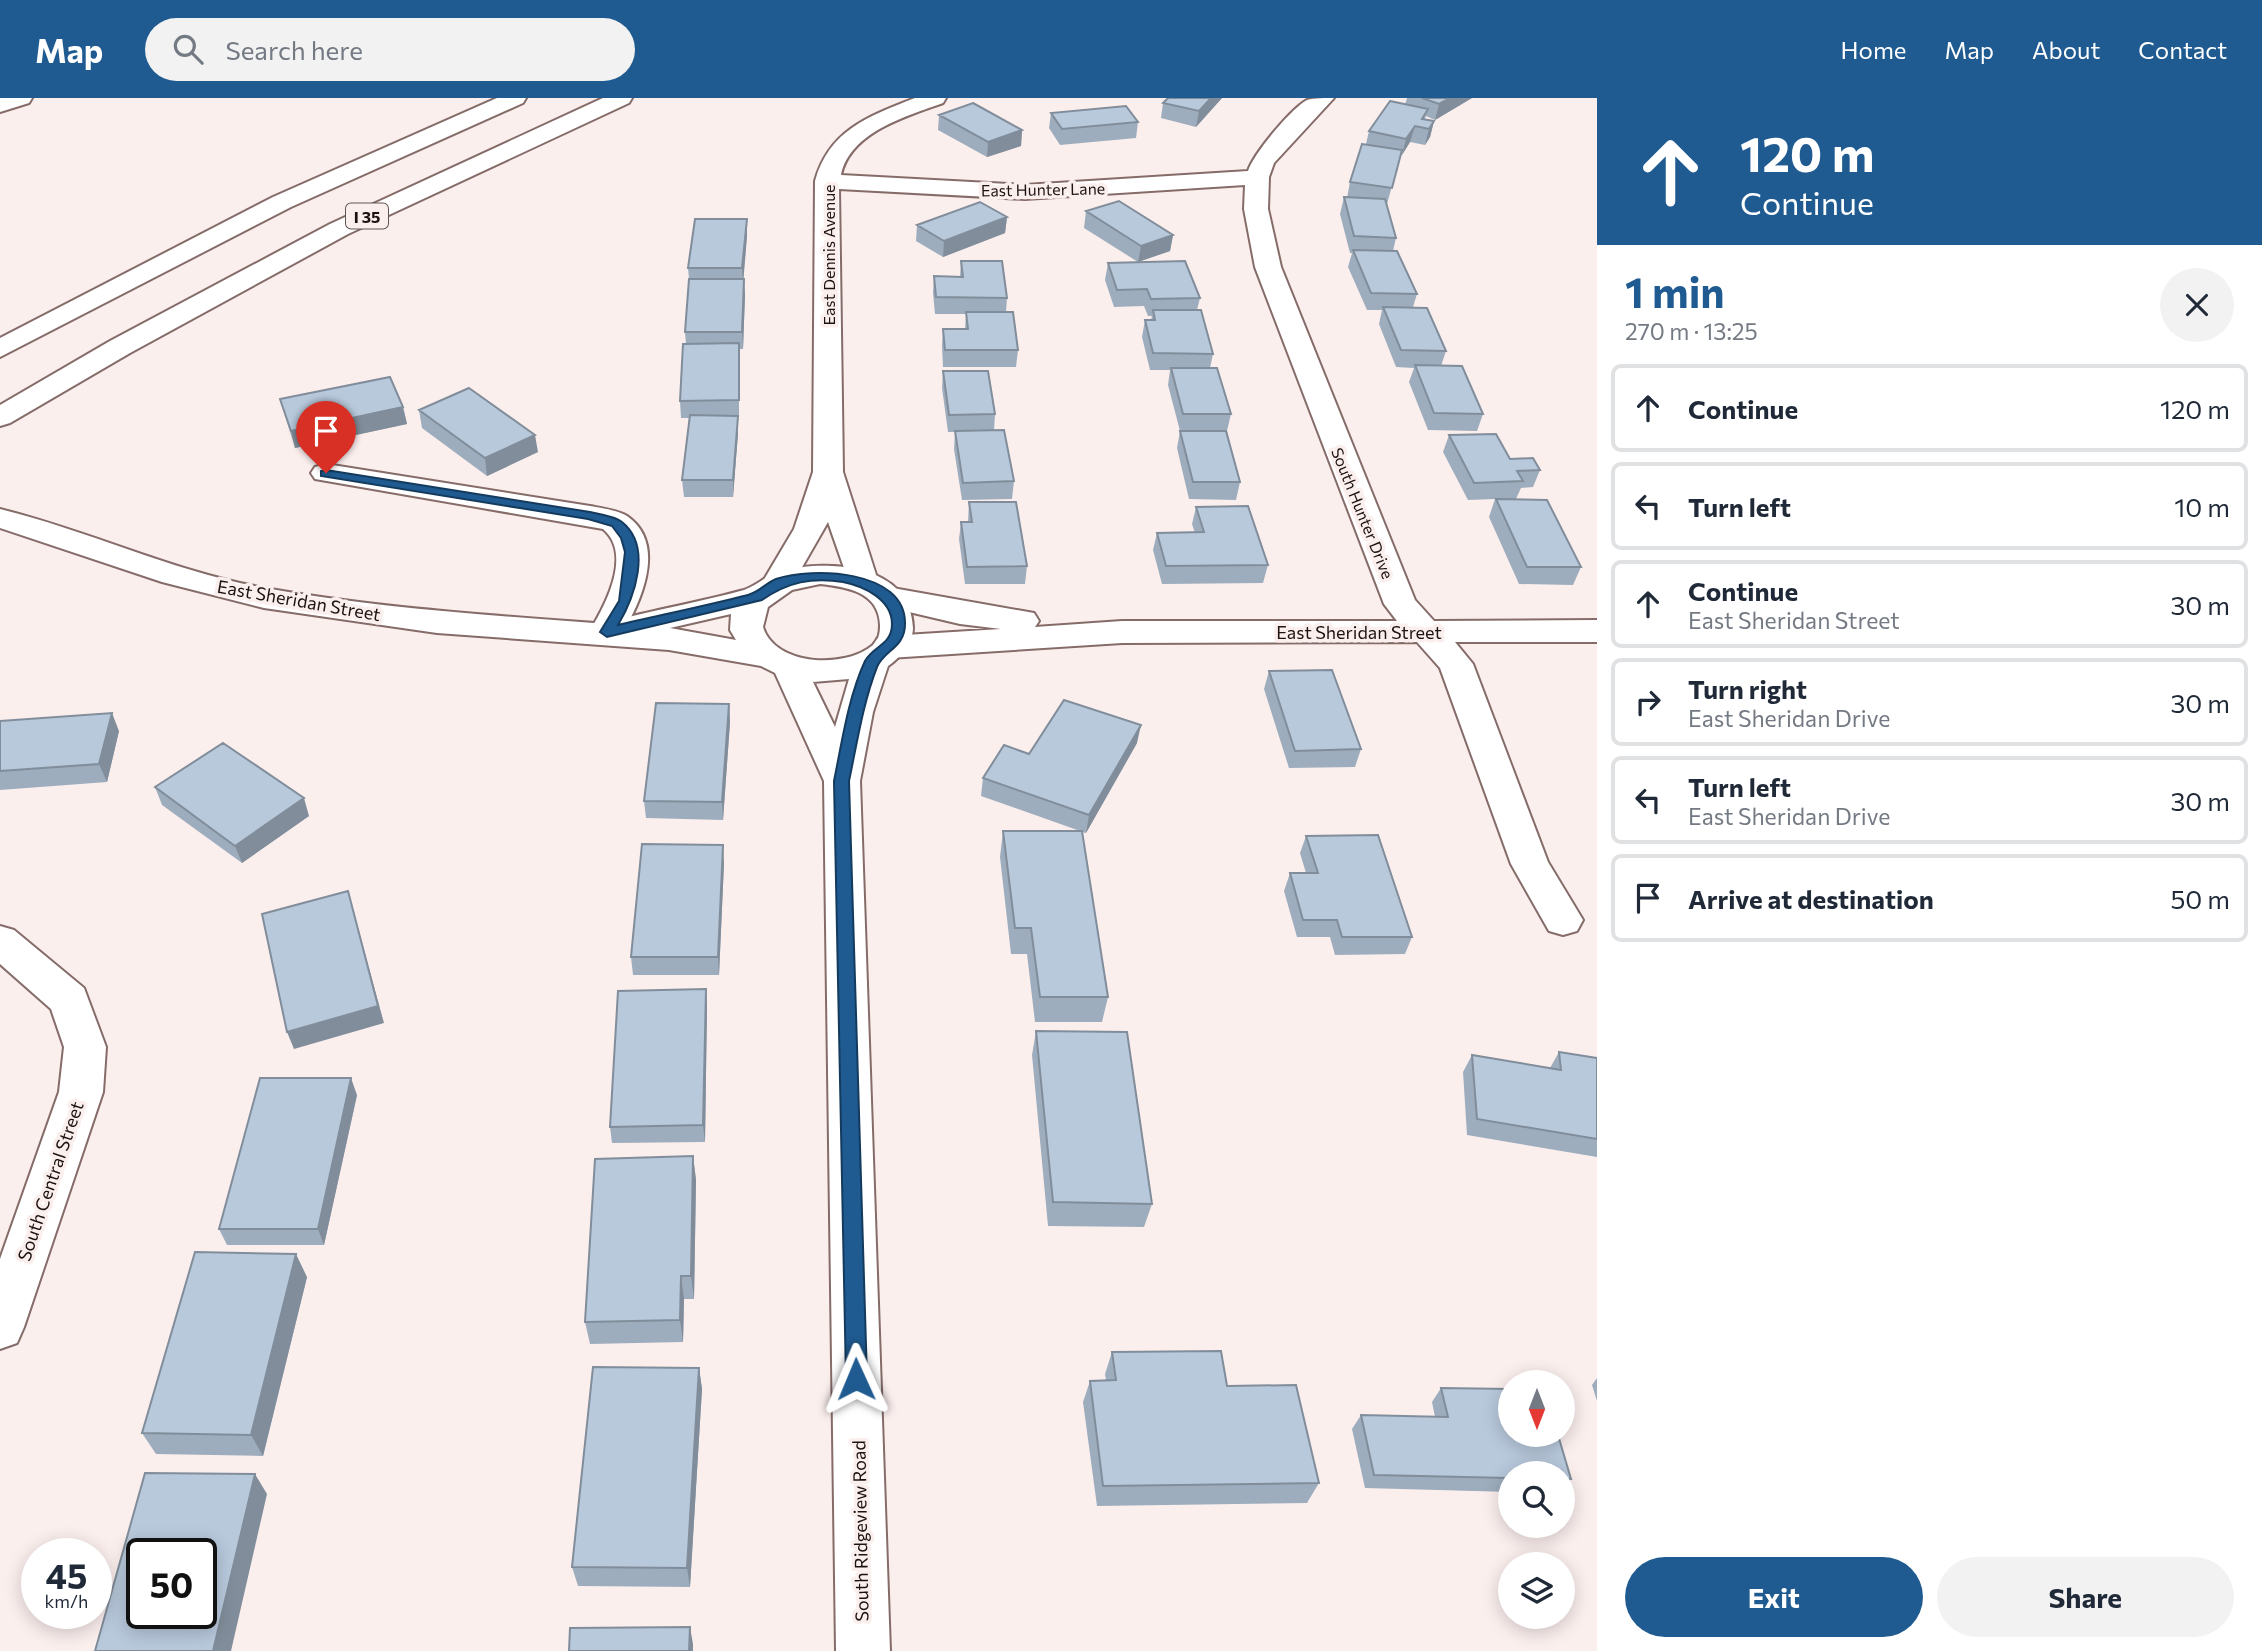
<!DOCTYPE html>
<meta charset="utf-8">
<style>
:root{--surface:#fff;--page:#f2f2f3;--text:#1f2937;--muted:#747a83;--line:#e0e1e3;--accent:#1f5b91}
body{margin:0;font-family:Commissioner,sans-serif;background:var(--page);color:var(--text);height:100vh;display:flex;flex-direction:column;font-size:26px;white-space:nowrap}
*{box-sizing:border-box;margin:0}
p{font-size:23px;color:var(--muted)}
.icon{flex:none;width:38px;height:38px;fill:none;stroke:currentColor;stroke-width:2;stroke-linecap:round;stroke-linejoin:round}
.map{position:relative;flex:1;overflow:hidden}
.side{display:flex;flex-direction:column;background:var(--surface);width:665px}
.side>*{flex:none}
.guide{background:#1f5b91;color:#fff;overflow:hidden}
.needle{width:46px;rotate:180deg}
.controls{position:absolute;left:1498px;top:1272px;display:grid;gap:14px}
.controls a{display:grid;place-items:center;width:77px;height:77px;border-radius:50%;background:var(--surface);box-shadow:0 4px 18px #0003;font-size:35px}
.speed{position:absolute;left:21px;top:1440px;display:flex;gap:14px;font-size:35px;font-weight:700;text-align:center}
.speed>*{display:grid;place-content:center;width:91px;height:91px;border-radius:50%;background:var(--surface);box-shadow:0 4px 18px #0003;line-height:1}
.speed small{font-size:18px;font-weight:400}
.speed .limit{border:4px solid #111;border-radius:10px;background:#fff;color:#111}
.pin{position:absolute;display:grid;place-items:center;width:60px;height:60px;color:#fff;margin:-72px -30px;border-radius:50% 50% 50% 0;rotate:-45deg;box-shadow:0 0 7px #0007}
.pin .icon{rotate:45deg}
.me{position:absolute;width:77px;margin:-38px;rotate:359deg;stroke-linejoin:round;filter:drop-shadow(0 0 5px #0008)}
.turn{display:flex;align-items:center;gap:24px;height:147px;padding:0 28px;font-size:32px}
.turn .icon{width:91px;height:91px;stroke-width:2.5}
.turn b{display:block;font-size:49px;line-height:60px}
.round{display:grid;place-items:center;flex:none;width:74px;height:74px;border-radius:37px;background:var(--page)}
.head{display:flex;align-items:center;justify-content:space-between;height:119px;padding:0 28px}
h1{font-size:42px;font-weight:700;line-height:52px;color:var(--accent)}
.button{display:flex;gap:14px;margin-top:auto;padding:14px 28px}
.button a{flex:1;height:80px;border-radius:42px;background:var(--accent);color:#fff;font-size:28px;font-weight:700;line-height:80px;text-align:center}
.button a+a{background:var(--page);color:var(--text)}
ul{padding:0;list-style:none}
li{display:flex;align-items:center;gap:21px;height:88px;margin:0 14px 10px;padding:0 14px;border:4px solid var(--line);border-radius:10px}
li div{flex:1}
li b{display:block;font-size:26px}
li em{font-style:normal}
header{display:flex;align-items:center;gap:42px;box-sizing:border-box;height:98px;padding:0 35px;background:var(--accent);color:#fff}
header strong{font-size:33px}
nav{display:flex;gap:38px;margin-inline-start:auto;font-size:24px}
.search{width:490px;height:63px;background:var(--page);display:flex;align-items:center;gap:18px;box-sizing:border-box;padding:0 24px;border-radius:38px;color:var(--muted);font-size:26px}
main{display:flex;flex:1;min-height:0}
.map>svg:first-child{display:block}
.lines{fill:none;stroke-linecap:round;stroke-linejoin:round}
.minor-casing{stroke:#856c69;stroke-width:4}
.major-casing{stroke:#856c69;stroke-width:4}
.highway-casing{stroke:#856c69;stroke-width:4}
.minor{fill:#fff;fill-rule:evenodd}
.major{fill:#fff;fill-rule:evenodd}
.highway{fill:#fff;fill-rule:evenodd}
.wall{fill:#9eadbd}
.shaded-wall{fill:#818d9a}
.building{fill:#b8c9dc;stroke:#818d9a;stroke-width:2;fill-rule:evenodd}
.route{fill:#1f5b91;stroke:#143b5e;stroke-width:2}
.labels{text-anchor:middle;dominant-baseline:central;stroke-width:7;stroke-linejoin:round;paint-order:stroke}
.far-street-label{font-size:16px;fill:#1c1311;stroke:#fbefee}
.shield{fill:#fbefee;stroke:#5f5553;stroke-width:2}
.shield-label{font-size:16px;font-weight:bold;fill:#1c1311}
.street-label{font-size:18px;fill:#1c1311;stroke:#fbefee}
</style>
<header>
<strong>Map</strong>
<div class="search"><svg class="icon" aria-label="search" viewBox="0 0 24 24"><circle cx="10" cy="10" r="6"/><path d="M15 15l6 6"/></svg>Search here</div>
<nav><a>Home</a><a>Map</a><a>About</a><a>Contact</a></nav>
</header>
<main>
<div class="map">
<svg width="1597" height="1553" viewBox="0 0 1597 1553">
<rect width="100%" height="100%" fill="#fbefee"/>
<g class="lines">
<defs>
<path id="minor" d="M 915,0 L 946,0 L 943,5 C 907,18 850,34 841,77 L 1025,87 L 1248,73 C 1254,55 1291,11 1307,2 C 1314,0 1326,0 1334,0 L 1274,65 L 1269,79 L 1268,111 L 1281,169 L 1415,502 L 1434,523 L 1597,522 L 1597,544 L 1455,544 L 1473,566 L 1548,764 L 1583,822 L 1577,833 L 1563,837 L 1549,833 L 1511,766 L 1440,570 L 1417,544 L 1122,545 L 889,560 L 877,557 L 872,549 L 877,541 L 889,538 L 1001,531 L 960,526 L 875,506 L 871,499 L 875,492 L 887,489 L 1034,515 L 1039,523 L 1035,529 L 1122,523 L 1397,523 L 1384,506 L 1255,169 L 1244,111 L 1245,87 L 1025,101 L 839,91 L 843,374 L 878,483 L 873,490 L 862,493 L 851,490 L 828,424 L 789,492 L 778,495 L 767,492 L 762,485 L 794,431 L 813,374 L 815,83 C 829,32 869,18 915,0 Z
M 326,366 L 590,408 C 601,410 617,412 627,418 C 669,447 639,509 618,542 L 606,545 L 594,542 L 589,534 C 605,508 633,456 603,431 L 315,381 L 311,375 L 315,369 Z
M 0,828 L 14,832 L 84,890 L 106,949 L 103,994 L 24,1229 L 17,1245 L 0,1251 L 0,1161 L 59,994 L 64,949 L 51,911 L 0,866 Z"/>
<path id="major" d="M 0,0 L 32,0 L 29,5 L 0,14 Z
M 0,411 C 90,433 174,474 265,490 C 383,511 502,518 620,527 L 624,520 C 664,510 704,503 744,492 C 756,488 767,477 781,473 C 828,461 911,466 913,530 C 913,544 900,560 888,568 L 873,614 L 860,683 L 890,1553 L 836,1553 L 824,683 L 775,575 L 761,568 L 669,552 L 437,535 L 264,510 L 162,484 L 0,430 ZM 820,486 C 847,489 879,494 880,527 C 880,535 879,541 873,547 C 845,571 775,568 763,529 L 768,509 L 792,492 ZM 731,516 L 730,532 L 736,542 L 670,530 ZM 849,581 L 835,629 L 813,584 Z"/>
<path id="highway" d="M 497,0 L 526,0 L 523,5 L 291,109 L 0,259 L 0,240 L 273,99 Z
M 603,0 L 632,0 L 629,5 L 348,136 L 130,255 L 10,325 L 0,328 L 0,307 L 110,243 L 330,126 Z"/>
</defs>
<use href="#minor" class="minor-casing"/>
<use href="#major" class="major-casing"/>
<use href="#highway" class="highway-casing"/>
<use href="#minor" class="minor"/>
<use href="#major" class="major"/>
<use href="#highway" class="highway"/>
</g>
<path class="wall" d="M 1168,0 L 1222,0 L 1196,29 L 1161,20 L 1163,5 Z
M 1407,0 L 1472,0 L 1435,22 L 1426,18 L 1425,21 L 1434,23 L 1430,39 L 1425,47 L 1410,44 L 1402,57 L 1401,56 L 1387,106 L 1386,106 L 1396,140 L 1393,153 L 1417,196 L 1413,209 L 1446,253 L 1441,268 L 1483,316 L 1477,333 L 1428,332 L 1409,284 L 1414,270 L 1396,269 L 1379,226 L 1382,212 L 1367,212 L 1348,169 L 1352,155 L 1350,155 L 1340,116 L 1344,99 L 1347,100 L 1350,84 L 1366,46 L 1369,33 L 1405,7 Z
M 1051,15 L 1138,24 L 1136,40 L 1060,47 L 1049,30 Z
M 939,17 L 1022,32 L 1021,48 L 987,59 L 938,32 Z
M 1086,113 L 1173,137 L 1170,153 L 1138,164 L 1200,200 L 1197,212 L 1213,256 L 1210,270 L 1231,316 L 1227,333 L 1240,384 L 1236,402 L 1189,401 L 1177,350 L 1180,333 L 1168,287 L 1170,272 L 1150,272 L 1142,239 L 1145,222 L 1151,222 L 1152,218 L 1148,218 L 1144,208 L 1114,209 L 1105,182 L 1108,165 L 1138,164 L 1084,130 Z
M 1007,119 L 1005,135 L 943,159 L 916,143 L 917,127 Z
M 747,121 L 747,138 L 743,181 L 745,197 L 743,251 L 739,251 L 739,319 L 738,319 L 738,335 L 733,399 L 684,399 L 682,382 L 689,320 L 681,320 L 680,303 L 686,246 L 685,234 L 689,181 L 688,170 Z
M 961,163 L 1007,200 L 1006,214 L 1018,252 L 1016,269 L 943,269 L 942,248 L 943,231 L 965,231 L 966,216 L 935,216 L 933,195 L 934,178 L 960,179 Z
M 943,273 L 995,316 L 994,333 L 1014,383 L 1012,401 L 962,402 L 954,351 L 955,334 L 948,334 L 942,290 Z
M 280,301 L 403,309 L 407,326 L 295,350 Z
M 419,312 L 538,354 L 487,378 L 422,330 Z
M 1449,337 L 1540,372 L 1533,389 L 1521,390 L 1516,401 L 1499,401 L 1581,469 L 1573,487 L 1519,486 L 1489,419 L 1495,401 L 1468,402 L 1443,354 Z
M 969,404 L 1027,468 L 1025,486 L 965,486 L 959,441 L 961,424 L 968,424 Z
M 1196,409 L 1268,467 L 1263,485 L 1162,486 L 1153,452 L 1157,435 L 1195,435 L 1192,426 Z
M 1269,573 L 1361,651 L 1355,669 L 1289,670 L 1264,591 Z
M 729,606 L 730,624 L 723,722 L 646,720 L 644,703 Z
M 0,623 L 119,633 L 107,684 L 0,692 Z
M 1137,645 L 1086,735 L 1082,734 L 1108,899 L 1102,924 L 1035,924 L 1027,856 L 1011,856 L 1000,759 L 1003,733 L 1080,733 L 981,698 L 983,680 L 1029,656 Z
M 155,689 L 309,718 L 242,765 L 162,707 Z
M 1306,738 L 1412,839 L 1405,856 L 1335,857 L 1330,839 L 1297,839 L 1284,793 L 1290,775 L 1306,775 L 1300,755 Z
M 724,765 L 719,877 L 633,877 L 631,859 Z
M 706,891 L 707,908 L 705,1044 L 612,1045 L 610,1029 Z
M 1036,933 L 1152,1106 L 1144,1129 L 1048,1128 L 1032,957 Z
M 1559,954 L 1597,960 L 1597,1059 L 1467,1037 L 1463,974 L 1472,957 L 1550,970 Z
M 357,997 L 324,1147 L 227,1147 L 219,1131 Z
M 693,1058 L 696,1082 L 694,1201 L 684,1201 L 683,1244 L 590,1246 L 585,1224 Z
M 307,1179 L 263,1358 L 156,1356 L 142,1335 Z
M 1112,1254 L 1227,1288 L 1319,1385 L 1307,1405 L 1097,1408 L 1083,1304 L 1090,1283 L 1106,1282 L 1105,1276 Z
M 699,1270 L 702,1291 L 690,1489 L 578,1488 L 572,1469 Z
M 1597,1280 L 1597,1303 L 1592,1287 Z
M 1441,1290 L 1510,1376 L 1510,1394 L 1365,1390 L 1352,1331 L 1361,1317 L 1435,1319 L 1432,1304 Z
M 1563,1381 L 1571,1381 L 1563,1390 Z"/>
<path class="shaded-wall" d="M 1211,0 L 1222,0 L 1196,29 L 1199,13 Z
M 1450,0 L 1472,0 L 1435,22 L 1439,6 Z
M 1434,23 L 1430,39 L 1425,47 L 1429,31 Z
M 1415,28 L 1410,44 L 1402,57 L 1406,41 Z
M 1022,32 L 1021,48 L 987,59 L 988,44 Z
M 1007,119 L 1005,135 L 943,159 L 944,143 Z
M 747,121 L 747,138 L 743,187 L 742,170 Z
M 1173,137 L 1170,153 L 1138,164 L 1141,148 Z
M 744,181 L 745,197 L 743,251 L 742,234 Z
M 403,309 L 407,326 L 295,350 L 291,333 Z
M 738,318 L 738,335 L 733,399 L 733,382 Z
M 535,337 L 538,354 L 487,378 L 485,360 Z
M 729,606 L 730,624 L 723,722 L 722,704 Z
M 112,615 L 119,633 L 107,684 L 99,666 Z
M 1141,627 L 1137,645 L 1086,735 L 1089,717 Z
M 304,700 L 309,718 L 242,765 L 235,748 Z
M 723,747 L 724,765 L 719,877 L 718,859 Z
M 348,793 L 384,925 L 294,951 L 287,934 Z
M 706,891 L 707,908 L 705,1044 L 703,1027 Z
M 351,980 L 357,997 L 324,1147 L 318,1131 Z
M 693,1058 L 696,1082 L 694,1201 L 691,1178 Z
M 296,1156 L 307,1179 L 263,1358 L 251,1337 Z
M 681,1178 L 684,1201 L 683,1244 L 680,1222 Z
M 699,1270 L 702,1291 L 690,1489 L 687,1470 Z
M 255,1376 L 267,1396 L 231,1553 L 213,1553 Z
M 690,1529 L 693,1546 L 693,1553 L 689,1553 Z"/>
<path class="building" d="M 1168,0 L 1211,0 L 1199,13 L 1163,5 Z
M 1422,0 L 1450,0 L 1439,6 Z
M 1390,3 L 1428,11 L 1422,21 L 1434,23 L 1429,31 L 1415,28 L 1406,41 L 1369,33 Z
M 973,5 L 1022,32 L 988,44 L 939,17 Z
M 1126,8 L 1138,24 L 1062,31 L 1051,15 Z
M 1362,46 L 1402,52 L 1392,90 L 1350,84 Z
M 1344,99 L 1385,101 L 1396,140 L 1354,138 Z
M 1119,103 L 1173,137 L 1141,148 L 1086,113 Z
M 980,104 L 1007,119 L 944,143 L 917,127 Z
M 695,121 L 747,121 L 742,170 L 688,170 Z
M 1353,152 L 1397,153 L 1417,196 L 1371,195 Z
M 961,163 L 1002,163 L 1007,200 L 936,199 L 934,178 L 963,179 Z
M 1185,163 L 1200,200 L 1151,201 L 1147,191 L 1117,192 L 1108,165 Z
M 689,181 L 744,181 L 742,234 L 685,234 Z
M 1383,209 L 1427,210 L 1446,253 L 1401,252 Z
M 1153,212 L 1201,212 L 1213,256 L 1153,255 L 1145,222 L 1155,222 Z
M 966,214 L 1013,214 L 1018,252 L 945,252 L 943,231 L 968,231 Z
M 739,245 L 739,302 L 680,303 L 683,246 Z
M 1415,267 L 1462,268 L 1483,316 L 1434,315 Z
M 1171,270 L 1217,270 L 1231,316 L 1183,316 Z
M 943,273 L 988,273 L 995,316 L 949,317 Z
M 390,279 L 403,309 L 291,333 L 280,301 Z
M 469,290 L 535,337 L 485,360 L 419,312 Z
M 690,317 L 738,318 L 733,382 L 682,382 Z
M 1004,332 L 1014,383 L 963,385 L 955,333 Z
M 1180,333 L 1226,333 L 1240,384 L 1193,384 Z
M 1496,336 L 1510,361 L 1533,360 L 1540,372 L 1517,373 L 1523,383 L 1474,385 L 1449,337 Z
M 1496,401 L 1547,402 L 1581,469 L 1527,469 Z
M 969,404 L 1016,404 L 1027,468 L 967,469 L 961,424 L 972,424 Z
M 1248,408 L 1268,467 L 1166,468 L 1157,435 L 1204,434 L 1196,409 Z
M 1332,572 L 1361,651 L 1295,653 L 1269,573 Z
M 1064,602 L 1141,627 L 1089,717 L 983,680 L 1004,647 L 1029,656 Z
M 656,605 L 729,606 L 722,704 L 644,703 Z
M 112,615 L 99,666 L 0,673 L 0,623 Z
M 223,645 L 304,700 L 235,748 L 155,689 Z
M 1003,733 L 1082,733 L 1108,899 L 1040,899 L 1031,830 L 1015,830 Z
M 1378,737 L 1412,839 L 1342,839 L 1337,822 L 1303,822 L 1290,775 L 1318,775 L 1306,738 Z
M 642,746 L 723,747 L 718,859 L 631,859 Z
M 348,793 L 378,908 L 287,934 L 262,816 Z
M 706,891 L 703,1027 L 610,1029 L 618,893 Z
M 1036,933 L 1127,934 L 1152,1106 L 1053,1104 Z
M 1559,954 L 1597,960 L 1597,1041 L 1477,1021 L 1472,957 L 1561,972 Z
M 260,980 L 351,980 L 318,1131 L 219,1131 Z
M 693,1058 L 691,1178 L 681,1178 L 680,1222 L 585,1224 L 595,1061 Z
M 195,1154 L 296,1156 L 251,1337 L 142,1335 Z
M 1221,1253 L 1227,1288 L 1296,1287 L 1319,1385 L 1103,1388 L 1090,1283 L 1116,1282 L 1112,1254 Z
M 593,1269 L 699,1270 L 687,1470 L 572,1469 Z
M 1441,1290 L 1510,1291 L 1510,1337 L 1558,1337 L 1571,1381 L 1563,1381 L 1563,1376 L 1510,1376 L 1510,1380 L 1374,1377 L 1361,1317 L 1448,1319 Z
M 145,1375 L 255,1376 L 213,1553 L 95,1553 ZM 142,1456 L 201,1456 L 201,1516 L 142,1516 Z
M 690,1529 L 689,1553 L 569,1553 L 570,1530 Z"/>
<path class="route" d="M 326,372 L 590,414 C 599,416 615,418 622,424 C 653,449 634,500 618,527 C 661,517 705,508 748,497 C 759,494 766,485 776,481 C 811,469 906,471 905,526 C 905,550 884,552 877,569 C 863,605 857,645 849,683 L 867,1281 L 864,1288 L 856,1291 L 849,1288 L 846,1281 L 834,683 C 842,644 848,600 865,563 C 873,548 892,547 892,526 C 892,501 863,488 843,484 C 812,479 788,484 762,502 L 607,539 L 600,534 L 619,503 L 625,454 L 621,440 L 612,428 L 588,421 L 321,378 L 321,373 Z"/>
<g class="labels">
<g class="far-street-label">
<text transform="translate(1043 91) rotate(-1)">East Hunter Lane</text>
<text transform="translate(828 157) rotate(-90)">East Dennis Avenue</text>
<text transform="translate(1363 415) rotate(68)">South Hunter Drive</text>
</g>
<rect class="shield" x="346" y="105.5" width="42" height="25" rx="5"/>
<g class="shield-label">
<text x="367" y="118">I 35</text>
</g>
<g class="street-label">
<text transform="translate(299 502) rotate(10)">East Sheridan Street</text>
<text x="1359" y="534">East Sheridan Street</text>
<text transform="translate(50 1083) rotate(-71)">South Central Street</text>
<text transform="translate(860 1433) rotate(-91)">South Ridgeview Road</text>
</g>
</g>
</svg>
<div class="controls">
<a><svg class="needle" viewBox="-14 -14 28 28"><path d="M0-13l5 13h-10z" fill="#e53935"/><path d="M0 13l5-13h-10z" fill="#747a83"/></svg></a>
<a><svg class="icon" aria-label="search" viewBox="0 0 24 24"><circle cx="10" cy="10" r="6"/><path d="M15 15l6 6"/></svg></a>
<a><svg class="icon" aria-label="layers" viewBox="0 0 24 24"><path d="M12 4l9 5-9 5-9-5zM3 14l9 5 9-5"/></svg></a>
</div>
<div class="speed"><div>45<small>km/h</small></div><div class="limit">50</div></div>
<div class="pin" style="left:326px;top:375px;background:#d93025"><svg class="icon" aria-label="arrive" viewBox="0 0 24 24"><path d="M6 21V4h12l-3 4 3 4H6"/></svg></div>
<svg class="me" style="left:856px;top:1281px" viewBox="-20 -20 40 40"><path d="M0-17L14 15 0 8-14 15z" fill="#1f5b91" stroke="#fff" stroke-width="4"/></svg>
</div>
<section class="side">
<div class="guide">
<div class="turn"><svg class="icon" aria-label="ahead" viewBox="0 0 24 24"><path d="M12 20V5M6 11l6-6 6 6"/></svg><div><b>120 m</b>Continue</div></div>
</div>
<div class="head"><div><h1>1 min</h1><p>270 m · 13:25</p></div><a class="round"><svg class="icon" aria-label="close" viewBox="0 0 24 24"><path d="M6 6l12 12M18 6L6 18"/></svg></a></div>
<ul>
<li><svg class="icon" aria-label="ahead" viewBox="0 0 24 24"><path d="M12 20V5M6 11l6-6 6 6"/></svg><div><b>Continue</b></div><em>120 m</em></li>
<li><svg class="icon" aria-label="left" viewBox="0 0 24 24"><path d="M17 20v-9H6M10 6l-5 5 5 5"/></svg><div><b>Turn left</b></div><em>10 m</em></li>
<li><svg class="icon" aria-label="ahead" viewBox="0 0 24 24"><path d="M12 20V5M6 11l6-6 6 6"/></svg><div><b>Continue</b><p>East Sheridan Street</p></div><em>30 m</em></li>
<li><svg class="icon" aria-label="right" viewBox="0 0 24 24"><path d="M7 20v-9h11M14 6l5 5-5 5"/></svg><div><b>Turn right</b><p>East Sheridan Drive</p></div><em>30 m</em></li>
<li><svg class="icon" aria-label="left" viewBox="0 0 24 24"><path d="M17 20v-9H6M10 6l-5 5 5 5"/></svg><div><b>Turn left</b><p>East Sheridan Drive</p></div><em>30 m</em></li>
<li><svg class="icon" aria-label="arrive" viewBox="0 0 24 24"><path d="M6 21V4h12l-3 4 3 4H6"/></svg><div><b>Arrive at destination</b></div><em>50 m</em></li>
</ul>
<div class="button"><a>Exit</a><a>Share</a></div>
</section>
</main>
